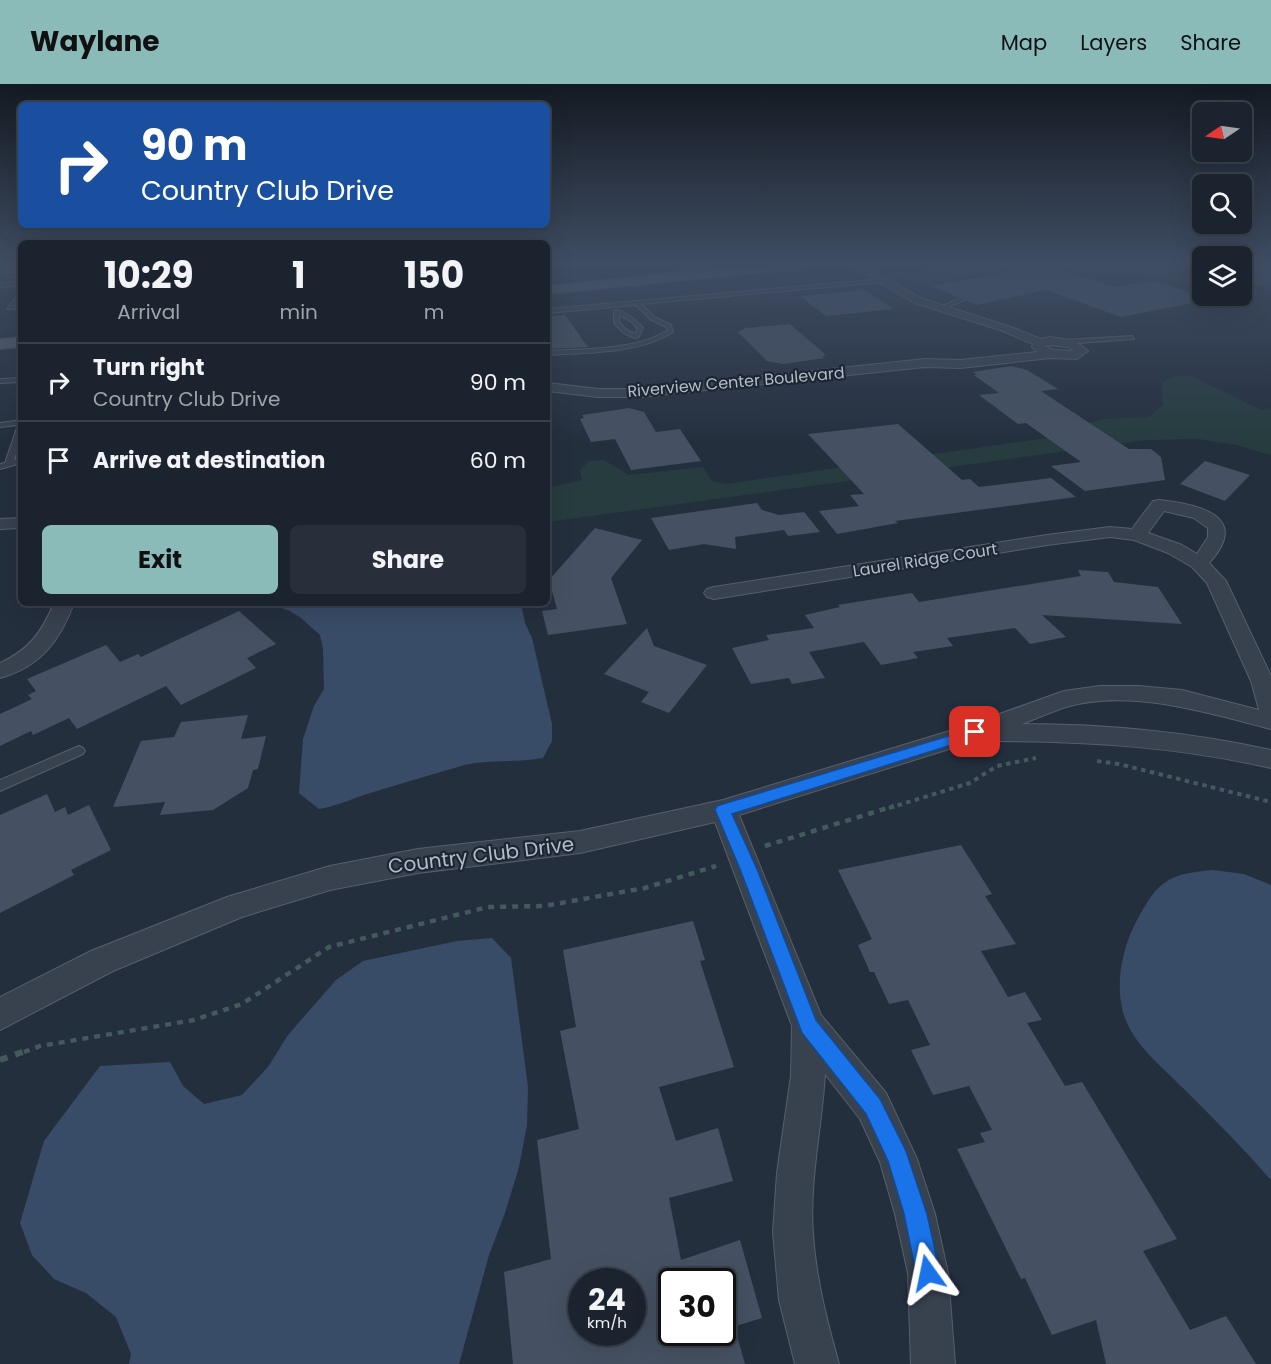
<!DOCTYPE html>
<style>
:root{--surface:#1b232e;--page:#282f3a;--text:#f1f3f6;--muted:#a0a4aa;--line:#39404a;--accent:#8bbbb9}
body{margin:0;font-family:Poppins,sans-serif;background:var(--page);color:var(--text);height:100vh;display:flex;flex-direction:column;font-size:22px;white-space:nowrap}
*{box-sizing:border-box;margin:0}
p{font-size:20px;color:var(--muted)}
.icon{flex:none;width:33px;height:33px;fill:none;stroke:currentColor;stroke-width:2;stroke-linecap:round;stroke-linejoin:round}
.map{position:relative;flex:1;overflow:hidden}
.details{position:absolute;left:18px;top:156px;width:532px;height:366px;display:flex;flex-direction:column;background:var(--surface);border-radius:9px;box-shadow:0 6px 24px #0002,0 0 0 2px var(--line)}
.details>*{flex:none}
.guide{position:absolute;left:18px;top:18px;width:532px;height:126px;border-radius:9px;box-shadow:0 6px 24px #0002,0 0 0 2px var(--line);background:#1a4fa0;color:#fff;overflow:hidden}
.needle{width:39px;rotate:257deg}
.tools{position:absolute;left:1192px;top:18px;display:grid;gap:12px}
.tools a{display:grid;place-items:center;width:60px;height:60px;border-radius:9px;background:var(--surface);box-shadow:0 6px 24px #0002,0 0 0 2px var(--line);font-size:30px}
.speed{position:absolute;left:568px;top:1184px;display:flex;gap:12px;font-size:30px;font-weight:700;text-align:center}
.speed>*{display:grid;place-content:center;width:78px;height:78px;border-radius:50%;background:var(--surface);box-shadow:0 6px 24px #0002,0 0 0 2px var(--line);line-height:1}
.speed small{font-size:15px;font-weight:400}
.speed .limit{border:3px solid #111;border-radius:9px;background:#fff;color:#111}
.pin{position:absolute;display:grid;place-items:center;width:51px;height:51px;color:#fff;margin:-26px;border-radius:12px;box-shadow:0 3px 9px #0006}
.me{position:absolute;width:66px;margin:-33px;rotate:348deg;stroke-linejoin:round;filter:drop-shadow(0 0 4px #0008)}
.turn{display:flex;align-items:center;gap:21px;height:126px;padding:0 24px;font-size:27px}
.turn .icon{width:78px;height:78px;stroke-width:2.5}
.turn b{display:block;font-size:42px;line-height:51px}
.eta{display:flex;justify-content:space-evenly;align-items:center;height:102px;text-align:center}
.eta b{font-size:36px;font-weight:700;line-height:42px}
.button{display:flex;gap:12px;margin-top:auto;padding:12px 24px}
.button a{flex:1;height:69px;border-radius:9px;background:var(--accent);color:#111;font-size:24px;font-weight:700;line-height:69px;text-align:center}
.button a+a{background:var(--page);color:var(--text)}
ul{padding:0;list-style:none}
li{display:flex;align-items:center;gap:18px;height:78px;padding:0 24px;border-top:2px solid var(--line)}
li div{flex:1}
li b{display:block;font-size:22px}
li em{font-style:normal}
header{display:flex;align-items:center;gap:36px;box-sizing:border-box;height:84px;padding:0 30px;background:var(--accent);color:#111}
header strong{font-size:28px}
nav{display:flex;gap:33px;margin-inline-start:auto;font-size:21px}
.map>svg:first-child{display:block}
.green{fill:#263c3f}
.water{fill:#394c67}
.building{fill:#455162;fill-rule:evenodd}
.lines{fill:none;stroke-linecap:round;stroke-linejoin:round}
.service-casing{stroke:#565f6c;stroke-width:2}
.minor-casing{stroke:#565f6c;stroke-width:2}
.primary-casing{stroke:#414a57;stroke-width:2}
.path-far2{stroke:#44595c;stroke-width:4;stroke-dasharray:4.5 4.5;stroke-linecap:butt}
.path-far1{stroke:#44595c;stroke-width:4.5;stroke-dasharray:6 6;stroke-linecap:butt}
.path{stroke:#44595c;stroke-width:6;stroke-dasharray:8 8;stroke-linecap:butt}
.service{fill:#38414e;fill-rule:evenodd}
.minor{fill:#38414e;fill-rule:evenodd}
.primary{fill:#56606e;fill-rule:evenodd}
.route{fill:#1a73e8;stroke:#114b97;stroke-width:1.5}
.labels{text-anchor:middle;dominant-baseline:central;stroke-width:4.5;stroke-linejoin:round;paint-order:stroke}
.far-street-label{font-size:16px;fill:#b4bcc9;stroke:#1d2633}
.street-label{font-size:20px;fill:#b4bcc9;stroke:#1d2633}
</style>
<header>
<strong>Waylane</strong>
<nav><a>Map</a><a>Layers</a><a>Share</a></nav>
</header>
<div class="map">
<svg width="1271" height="1280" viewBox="0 0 1271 1280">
<rect width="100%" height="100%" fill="#242f3e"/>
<path class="green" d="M 992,180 L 1033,180 L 921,201 L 891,191 L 891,188 Z
M 1056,180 L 1177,180 L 1203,188 L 1203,201 L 1138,191 L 1113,189 L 1093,192 Z
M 1175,292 L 1191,292 L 1261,326 L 1271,325 L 1271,371 L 1236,361 L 1198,355 L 1147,356 L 548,438 L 548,404 L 582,396 L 580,386 L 589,377 L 604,376 L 629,391 L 703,383 L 712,397 L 725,400 L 1046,354 L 1101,335 L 1149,333 L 1163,321 L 1162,298 Z"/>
<path class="water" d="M 1242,180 L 1271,180 L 1271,204 L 1242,198 Z
M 266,519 L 521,519 L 525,539 L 532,554 L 552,640 L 552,657 L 543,674 C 517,679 491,675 465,681 C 432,690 400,700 367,710 C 351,715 337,722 319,725 L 299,709 L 303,655 L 314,622 L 324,605 L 323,564 L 320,551 L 301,534 L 288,526 Z
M 1213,786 L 1244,790 L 1271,801 L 1271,1096 C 1243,1064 1213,1034 1183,1004 C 1164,985 1138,964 1127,939 C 1113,909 1121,866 1136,838 C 1158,797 1167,790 1213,786 Z
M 492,854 L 511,874 L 528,1003 L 527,1041 L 519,1083 L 505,1129 L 489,1171 L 459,1280 L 129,1280 L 131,1270 L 116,1233 L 86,1209 L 54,1195 L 32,1171 L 20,1139 L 44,1057 L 100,982 L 170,978 L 183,1002 L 204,1020 L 242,1011 L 268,983 L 288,951 L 336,896 L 363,877 L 457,857 Z"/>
<path class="building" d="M 1045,181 L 1114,203 L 1153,197 L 1212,215 L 1121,233 L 1046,206 L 977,221 L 967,217 L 964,211 L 958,213 L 931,202 Z
M 864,206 L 894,225 L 826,232 L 800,212 Z
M 565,231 L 588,263 L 548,265 L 548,232 Z
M 790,240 L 826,271 L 822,272 L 825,274 L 783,280 L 767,277 L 738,248 L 745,244 Z
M 1011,282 L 1027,286 L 1058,305 L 1041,307 L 1129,365 L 1151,365 L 1161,373 L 1165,396 L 1085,407 L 1051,382 L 1081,378 L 1026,339 L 1018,340 L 979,311 L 999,309 L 974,291 L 977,291 L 973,288 Z
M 629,324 L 644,328 L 656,348 L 680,345 L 701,377 L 631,386 L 615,355 L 591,358 L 580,335 L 584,334 L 582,331 Z
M 898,340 L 962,396 L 970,395 L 979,403 L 1051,394 L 1076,413 L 895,437 L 898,439 L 837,450 L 819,427 L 859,422 L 850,411 L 864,410 L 808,350 Z
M 1205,377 L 1250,391 L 1225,417 L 1180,400 Z
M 757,419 L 762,426 L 779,431 L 804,428 L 820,448 L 788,452 L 784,446 L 735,453 L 736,465 L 704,460 L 669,466 L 651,434 Z
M 595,444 L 642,456 L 611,494 L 627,540 L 548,551 L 542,527 L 557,525 L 549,496 Z
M 1078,486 L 1108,488 L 1114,498 L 1158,503 L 1182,540 L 1042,531 L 1066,553 L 1030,560 L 1015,544 L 947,554 L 953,562 L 913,568 L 918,574 L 881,581 L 864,558 L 809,568 L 825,594 L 792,600 L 789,594 L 751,600 L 732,564 L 769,556 L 766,551 L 814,544 L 805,531 L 840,523 L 838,521 L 912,509 L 919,518 L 1081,492 Z
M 239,527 L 276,560 L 247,574 L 256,584 L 181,621 L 166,602 L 77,645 L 69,634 L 33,651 L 31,647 L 0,662 L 0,630 L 32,615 L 28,611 L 36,607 L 27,595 L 106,561 L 120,578 L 138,570 L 141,573 Z
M 647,544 L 654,562 L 707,581 L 669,629 L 641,618 L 649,608 L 604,590 Z
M 248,631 L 241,655 L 266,652 L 258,685 L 253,686 L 248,704 L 213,726 L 160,731 L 165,718 L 113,723 L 141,657 L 174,653 L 181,638 Z
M 47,710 L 55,728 L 65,723 L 68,731 L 89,721 L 111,766 L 71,786 L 74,791 L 0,829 L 0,731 Z
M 961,761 L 992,810 L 985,812 L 1016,860 L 981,867 L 1008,913 L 1025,908 L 1042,936 L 1027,939 L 1065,1002 L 1082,998 L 1177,1155 L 1143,1167 L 1190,1246 L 1226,1232 L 1256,1280 L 1106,1280 L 1096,1236 L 1052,1251 L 1025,1194 L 1021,1195 L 957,1065 L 985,1058 L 980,1049 L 992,1046 L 969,1002 L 933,1011 L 911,966 L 930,961 L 908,916 L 889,920 L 874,888 L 870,888 L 858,861 L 872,855 L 838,786 Z
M 693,837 L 705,876 L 700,877 L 734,983 L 659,1003 L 676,1057 L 718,1044 L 733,1097 L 669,1114 L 681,1176 L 740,1156 L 762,1234 L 723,1246 L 723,1197 L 672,1197 L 672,1248 L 736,1248 L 745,1280 L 513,1280 L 504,1188 L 551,1175 L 537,1056 L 579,1045 L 560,947 L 576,943 L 563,866 ZM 582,1197 L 633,1197 L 633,1248 L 582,1248 Z"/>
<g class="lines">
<defs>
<path id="service" d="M 21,188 L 21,192 L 0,194 L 0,190 Z
M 882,195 L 884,198 L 641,220 L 654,233 L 671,241 L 673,248 C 642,269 585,269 548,271 L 548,267 C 584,265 637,266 668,246 L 666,243 L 650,235 L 636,221 L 548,229 L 548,225 Z
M 21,198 L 21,202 L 0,203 L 0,199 Z
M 21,207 L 21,213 L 14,222 L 21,221 L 21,225 L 7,225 Z
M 963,213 L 965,216 L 941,226 L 936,225 Z
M 614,226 C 626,227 635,235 643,244 L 638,254 C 628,254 620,246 614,239 ZM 619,231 L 631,237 L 638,245 L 635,250 L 625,245 L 619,238 Z
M 1132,252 L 1134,255 L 1064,260 L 1061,258 L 1064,256 Z
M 21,294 L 21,298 L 0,299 L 0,295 Z
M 21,336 L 21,354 L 14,376 L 21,374 L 21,379 L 0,385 L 0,380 L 5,379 L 18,341 L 0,343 L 0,339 Z
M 79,662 L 83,664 L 85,667 L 83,670 L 0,707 L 0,696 Z"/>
<path id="minor" d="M 21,180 L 21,185 L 0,187 L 0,181 Z
M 683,180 L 694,180 L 695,182 L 690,185 Z
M 847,180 L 860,180 L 923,215 L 1011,243 L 1041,255 L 1050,253 L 1075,257 L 1088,267 L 1077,275 L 1051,274 L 960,284 L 925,283 L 641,313 L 598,313 L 548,307 L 548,299 L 598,305 L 641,305 L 925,275 L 960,276 L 1037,268 L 1032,263 L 1033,260 L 1003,247 L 915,219 ZM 1050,261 L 1068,263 L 1074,267 L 1054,266 L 1045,262 Z
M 1159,416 C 1198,420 1252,432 1209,479 L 1226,497 L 1271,592 L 1271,645 C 1209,629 1130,604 1066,623 C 1051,628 1037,634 1022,640 C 1106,640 1189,648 1271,666 L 1271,684 C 1179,663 1087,657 992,657 L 984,654 L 739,731 L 821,931 L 886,1009 L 917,1075 L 935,1130 L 948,1189 L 955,1280 L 911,1280 L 908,1189 L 895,1130 L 880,1078 L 860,1035 L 825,990 C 822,1043 809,1097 813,1150 C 816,1195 827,1237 839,1280 L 795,1280 L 779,1216 L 773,1148 L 777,1089 L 791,992 L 792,942 L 715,738 L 580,769 L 418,789 L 330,806 L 242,833 L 113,887 L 0,946 L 0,913 L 91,867 L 227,813 L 330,782 L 418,765 L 580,747 L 723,716 L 966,642 L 1064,607 L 1100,602 L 1139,602 L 1182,606 L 1259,626 L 1251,597 L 1207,499 L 1192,483 L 1168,469 L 1134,456 L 1110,453 L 1047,461 L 714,515 L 707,513 L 704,509 L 707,505 L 714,503 L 1047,451 L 1110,443 L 1132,445 L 1153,417 ZM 1164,427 L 1194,434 L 1208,444 L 1208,453 L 1197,470 L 1182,461 L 1148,449 Z
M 21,434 L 21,444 L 0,445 L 0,435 Z
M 54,519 L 74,519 C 60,557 40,583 0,594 L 0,579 C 29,566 42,548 54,519 Z"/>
<path id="primary" d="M 760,180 L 811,180 L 805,184 L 548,210 L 548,202 Z
M 21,253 L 21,263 L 0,265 L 0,255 Z"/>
</defs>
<use href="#service" class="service-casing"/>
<use href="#minor" class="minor-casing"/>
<use href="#primary" class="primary-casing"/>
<path class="path-far2" d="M 1097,677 L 1119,680 L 1271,718
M 889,724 L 970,699 L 997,682 L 1036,674"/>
<path class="path-far1" d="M 765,762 L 894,722
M 24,968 L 40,962 L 194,936 L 242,920 L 329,863 L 488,823 L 544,822 L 645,804 L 716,782"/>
<path class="path" d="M 0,976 L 28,966"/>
<use href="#service" class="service"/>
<use href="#minor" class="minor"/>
<use href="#primary" class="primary"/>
</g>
<linearGradient id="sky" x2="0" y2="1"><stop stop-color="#141a22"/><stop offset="0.5" stop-color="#3f4d63"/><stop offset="1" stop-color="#3f4d63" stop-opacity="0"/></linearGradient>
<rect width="1271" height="360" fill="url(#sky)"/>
<path class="route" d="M 975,644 L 982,648 L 980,652 L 732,730 L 757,785 L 816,936 L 880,1015 L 906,1067 L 927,1130 L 940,1189 L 936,1197 L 928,1201 L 920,1197 L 916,1189 L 904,1130 L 888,1077 L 866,1030 L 802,949 L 740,785 L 715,726 L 717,722 L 723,720 Z"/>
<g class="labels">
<g class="far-street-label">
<text transform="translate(736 298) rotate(-5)">Riverview Center Boulevard</text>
<text transform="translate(925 476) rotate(-9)">Laurel Ridge Court</text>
</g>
<g class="street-label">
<text transform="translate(481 771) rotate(-7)">Country Club Drive</text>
</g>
</g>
</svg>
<div class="tools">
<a><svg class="needle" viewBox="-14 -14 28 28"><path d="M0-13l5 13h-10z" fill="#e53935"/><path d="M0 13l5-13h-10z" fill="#a0a4aa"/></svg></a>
<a><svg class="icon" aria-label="search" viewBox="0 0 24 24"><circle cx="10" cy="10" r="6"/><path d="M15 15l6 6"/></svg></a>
<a><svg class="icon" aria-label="layers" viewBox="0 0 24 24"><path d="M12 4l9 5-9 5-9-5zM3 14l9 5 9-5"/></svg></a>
</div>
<div class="speed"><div>24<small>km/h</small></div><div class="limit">30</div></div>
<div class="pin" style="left:975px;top:648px;background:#d93025"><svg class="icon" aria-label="arrive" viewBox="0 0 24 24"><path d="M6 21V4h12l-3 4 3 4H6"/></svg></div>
<svg class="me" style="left:928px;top:1189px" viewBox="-20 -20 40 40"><path d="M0-17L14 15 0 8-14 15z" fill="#1a73e8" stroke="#fff" stroke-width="4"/></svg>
<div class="guide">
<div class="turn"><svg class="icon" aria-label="right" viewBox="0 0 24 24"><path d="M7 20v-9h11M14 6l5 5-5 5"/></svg><div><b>90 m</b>Country Club Drive</div></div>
</div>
<section class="details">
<div class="eta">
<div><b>10:29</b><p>Arrival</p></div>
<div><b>1</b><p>min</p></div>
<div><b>150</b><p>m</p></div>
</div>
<ul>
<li><svg class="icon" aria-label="right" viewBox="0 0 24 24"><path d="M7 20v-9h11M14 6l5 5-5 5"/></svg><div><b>Turn right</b><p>Country Club Drive</p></div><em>90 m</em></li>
<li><svg class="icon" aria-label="arrive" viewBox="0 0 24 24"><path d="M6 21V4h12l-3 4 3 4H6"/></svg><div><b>Arrive at destination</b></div><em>60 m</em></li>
</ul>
<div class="button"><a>Exit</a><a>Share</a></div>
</section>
</div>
